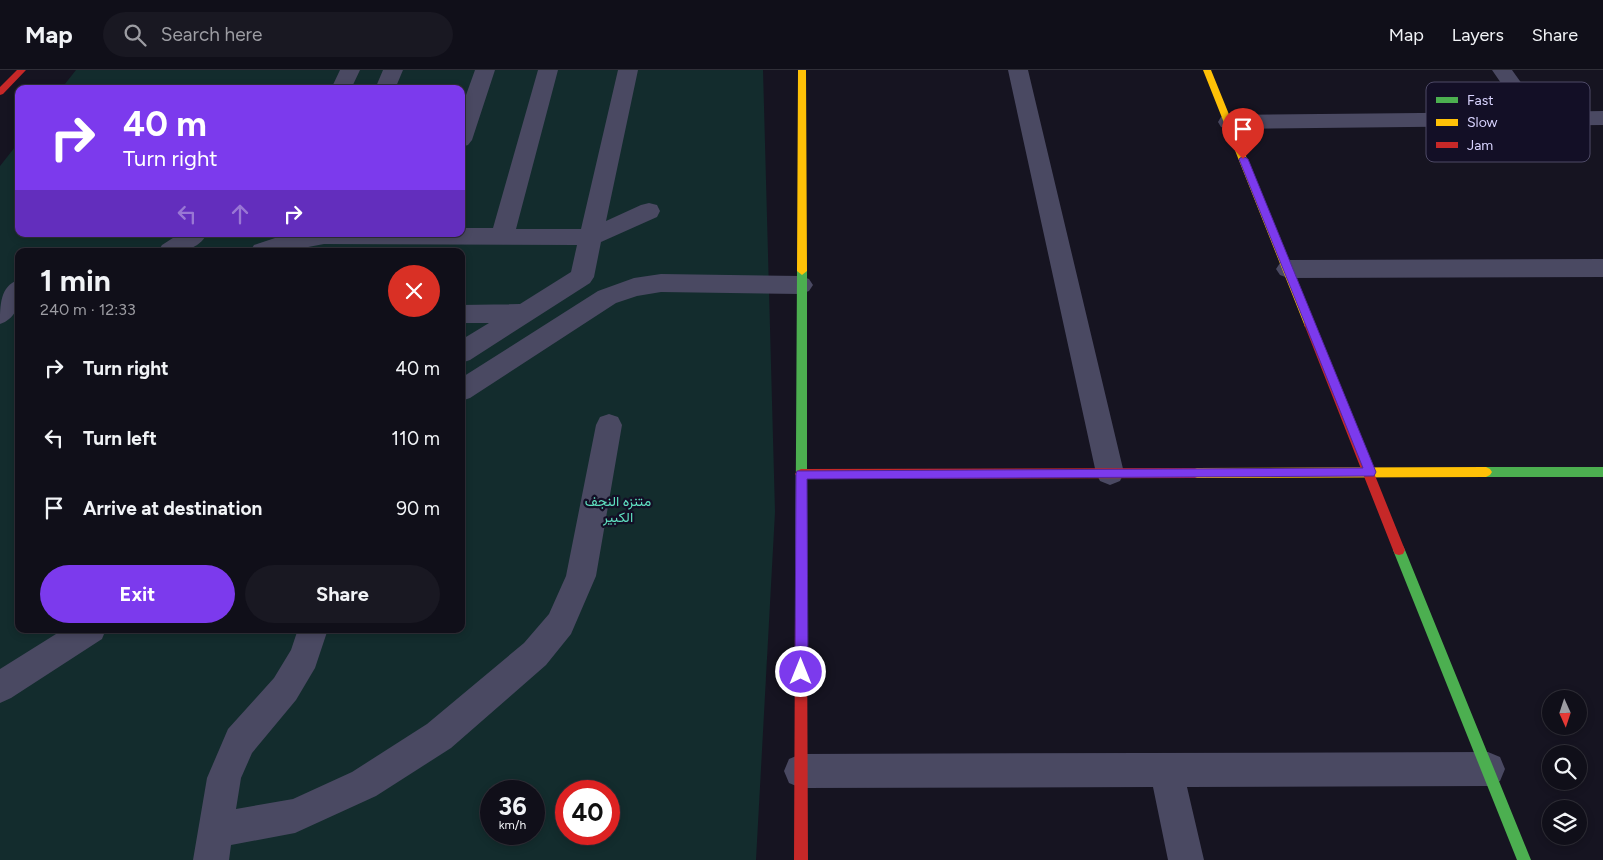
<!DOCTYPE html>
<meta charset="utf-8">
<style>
:root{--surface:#100f19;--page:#191822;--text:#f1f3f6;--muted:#9c9ca2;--line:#302f38;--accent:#7c3aed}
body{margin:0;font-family:Figtree,Vazirmatn,sans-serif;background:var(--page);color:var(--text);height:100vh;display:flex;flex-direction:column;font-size:19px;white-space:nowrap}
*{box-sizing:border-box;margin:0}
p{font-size:16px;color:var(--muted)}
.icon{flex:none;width:28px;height:28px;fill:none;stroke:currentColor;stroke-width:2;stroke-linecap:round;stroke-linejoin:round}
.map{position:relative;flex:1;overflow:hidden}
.sheet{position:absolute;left:15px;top:178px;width:450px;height:385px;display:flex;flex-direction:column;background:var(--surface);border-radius:10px;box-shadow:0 2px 8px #0003,0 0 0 1px var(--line)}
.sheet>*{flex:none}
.hud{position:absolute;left:15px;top:15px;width:450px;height:152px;border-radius:10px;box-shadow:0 2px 8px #0003,0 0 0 1px var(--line);background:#7c3aed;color:#fff;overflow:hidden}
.needle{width:32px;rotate:177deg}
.tools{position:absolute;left:1542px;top:620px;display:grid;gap:10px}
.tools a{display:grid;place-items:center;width:45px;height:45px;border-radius:50%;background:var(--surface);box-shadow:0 2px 8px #0003,0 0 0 1px var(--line);font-size:25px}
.speed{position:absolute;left:480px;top:710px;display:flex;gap:10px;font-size:25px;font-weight:700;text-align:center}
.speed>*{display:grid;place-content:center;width:65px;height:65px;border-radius:50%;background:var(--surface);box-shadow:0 2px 8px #0003,0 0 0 1px var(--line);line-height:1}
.speed small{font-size:12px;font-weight:400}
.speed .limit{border:8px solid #d22;background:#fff;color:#111}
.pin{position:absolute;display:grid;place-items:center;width:42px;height:42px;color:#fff;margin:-51px -21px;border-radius:50% 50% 50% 0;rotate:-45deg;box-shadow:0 0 5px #0007}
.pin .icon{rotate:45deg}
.me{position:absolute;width:55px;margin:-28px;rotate:0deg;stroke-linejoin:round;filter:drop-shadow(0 0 4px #0008)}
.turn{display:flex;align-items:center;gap:18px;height:105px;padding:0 25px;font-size:22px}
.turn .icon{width:65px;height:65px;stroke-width:2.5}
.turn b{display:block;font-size:35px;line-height:42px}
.lanes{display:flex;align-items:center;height:48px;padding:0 25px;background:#0003;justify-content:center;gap:25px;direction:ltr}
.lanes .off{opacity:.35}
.round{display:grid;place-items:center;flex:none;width:52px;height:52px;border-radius:26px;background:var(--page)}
.overview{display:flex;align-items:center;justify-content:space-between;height:85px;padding:0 25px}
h1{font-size:30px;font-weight:700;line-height:38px}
.button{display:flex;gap:10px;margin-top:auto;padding:10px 25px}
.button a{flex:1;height:58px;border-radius:30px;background:var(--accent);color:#fff;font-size:20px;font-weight:700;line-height:58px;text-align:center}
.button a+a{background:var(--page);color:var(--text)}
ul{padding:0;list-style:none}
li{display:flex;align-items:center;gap:15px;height:70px;padding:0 25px}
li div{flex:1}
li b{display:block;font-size:19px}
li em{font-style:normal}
header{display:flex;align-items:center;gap:30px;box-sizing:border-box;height:70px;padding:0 25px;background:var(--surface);border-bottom:1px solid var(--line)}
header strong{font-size:24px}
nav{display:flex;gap:28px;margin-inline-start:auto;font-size:18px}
.search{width:350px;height:45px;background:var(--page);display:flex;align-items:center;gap:12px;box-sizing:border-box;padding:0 18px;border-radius:28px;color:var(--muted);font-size:19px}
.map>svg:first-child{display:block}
.green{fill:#132c2d;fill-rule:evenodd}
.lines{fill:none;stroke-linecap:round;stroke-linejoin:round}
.street{fill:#4a4962;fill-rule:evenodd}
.fast{fill:#4caf50;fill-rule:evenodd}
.slow{fill:#ffc107;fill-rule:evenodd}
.jam{fill:#c62828;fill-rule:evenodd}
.route{fill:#7c3aed;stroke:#51269a}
.labels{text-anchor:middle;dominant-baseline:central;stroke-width:4.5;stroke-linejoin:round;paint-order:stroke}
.park-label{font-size:14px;fill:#5fe0c0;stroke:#130f26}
.key{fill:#130f26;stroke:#4e4a67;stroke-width:1}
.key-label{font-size:14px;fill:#d9d4ff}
</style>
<header>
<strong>Map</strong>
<div class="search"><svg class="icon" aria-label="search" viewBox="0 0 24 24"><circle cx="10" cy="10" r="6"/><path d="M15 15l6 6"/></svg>Search here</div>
<nav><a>Map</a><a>Layers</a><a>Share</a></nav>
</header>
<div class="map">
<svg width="1603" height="790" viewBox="0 0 1603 790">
<rect width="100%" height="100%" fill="#161421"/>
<path class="green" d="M 76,0 L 763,0 L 775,442 L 756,790 L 0,790 L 0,96 L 19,72 L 19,164 L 461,164 L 461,19 L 61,19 ZM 19,181 L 461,181 L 461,559 L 19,559 ZM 491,721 L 534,721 L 534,764 L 491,764 ZM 566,721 L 609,721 L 609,764 L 566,764 Z"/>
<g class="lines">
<path class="street" d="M 340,0 L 360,0 L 351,19 L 331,19 Z
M 383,0 L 403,0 L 395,19 L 375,19 Z
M 475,0 L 495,0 L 472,70 L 468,75 L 461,77 L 461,39 Z
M 538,0 L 558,0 L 516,159 L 581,159 L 618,0 L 638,0 L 606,151 L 641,135 L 649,133 L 657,135 L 660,141 L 657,147 L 601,172 L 594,207 L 590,213 L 470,290 L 461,293 L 461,270 L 489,253 L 461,253 L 461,235 L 520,234 L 571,202 L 577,175 L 324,174 L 287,181 L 250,181 L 254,175 L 287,164 L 461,164 L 461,158 L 493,158 Z
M 1008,0 L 1028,0 L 1124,403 L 1120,411 L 1110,415 L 1100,411 L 1096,403 Z
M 1492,0 L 1512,0 L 1542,42 L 1603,41 L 1603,55 L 1228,59 L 1221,57 L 1218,52 L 1221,47 L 1228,45 L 1521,42 Z
M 179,164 L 207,164 C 196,183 178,181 158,181 L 162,175 Z
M 1603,189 L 1603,207 L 1288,208 L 1280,205 L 1276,199 L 1280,193 L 1288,190 Z
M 661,204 L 801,206 L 809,209 L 813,215 L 809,221 L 801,224 L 661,222 L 637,226 L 616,233 L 470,328 L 461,331 L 461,308 L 598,221 L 634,208 Z
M 18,210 C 22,227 19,248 0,254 C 0,236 0,216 18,210 Z
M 609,344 L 618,347 L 622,355 L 596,506 L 571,564 L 546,595 L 451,678 L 376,726 L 295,763 L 231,775 L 229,790 L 193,790 L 207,708 L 228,659 L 274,608 L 291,580 L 298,559 L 328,559 L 315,598 L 296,630 L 252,683 L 241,708 L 236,739 L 293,729 L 352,702 L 427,654 L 524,573 L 549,544 L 566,506 L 596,355 L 600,347 Z
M 64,559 L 106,559 L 102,569 L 11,628 L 0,633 L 0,599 Z
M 1488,682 L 1500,687 L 1505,699 L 1500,711 L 1488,716 L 1187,717 L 1204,790 L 1168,790 L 1153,717 L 801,718 L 789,713 L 784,701 L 789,689 L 801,684 Z"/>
<path class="fast" d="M 802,197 L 807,201 L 807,549 L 805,553 L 801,555 L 797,553 L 795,549 L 797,201 Z
M 1486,397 L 1603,397 L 1603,407 L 1486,407 L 1482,405 L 1480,402 L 1482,399 Z
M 1399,475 L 1403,476 L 1405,480 L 1531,790 L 1517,790 L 1393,480 L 1395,476 Z"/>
<path class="slow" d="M 798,0 L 806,0 L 807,201 L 802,205 L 797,201 Z
M 1203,0 L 1211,0 L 1314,254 L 1313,257 L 1305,257 L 1304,254 Z
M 1486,397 L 1490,399 L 1492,402 L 1490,405 L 1486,407 L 1195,408 L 1191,406 L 1189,403 L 1191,400 L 1195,398 Z"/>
<path class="jam" d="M 17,0 L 26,0 L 3,24 L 0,25 L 0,17 Z
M 1309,250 L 1314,254 L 1405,480 L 1403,484 L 1399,485 L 1395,484 L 1393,480 L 1304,254 Z
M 1195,398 L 1199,400 L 1201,403 L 1199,406 L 1195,408 L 801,409 L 797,407 L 795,404 L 797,401 L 801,399 Z
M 801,543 L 805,545 L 807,549 L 808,790 L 794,790 L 795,549 L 797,545 Z"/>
</g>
<path class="route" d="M 1243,86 L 1248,89 L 1376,402 L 1374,406 L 807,409 L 808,602 L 806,607 L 801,609 L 797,607 L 795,602 L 796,404 L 797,401 L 1363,398 L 1239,89 Z"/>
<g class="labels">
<g class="park-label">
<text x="618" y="431">متنزه النجف<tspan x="618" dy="16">الكبير</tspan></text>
</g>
</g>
<rect x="1426" y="12" width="164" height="80" rx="8" class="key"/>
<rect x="1436" y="27" width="22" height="6" fill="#4caf50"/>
<rect x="1436" y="49" width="22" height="7" fill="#ffc107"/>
<rect x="1436" y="72" width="22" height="6" fill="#c62828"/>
<g class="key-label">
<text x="1467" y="35">Fast</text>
<text x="1467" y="57">Slow</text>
<text x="1467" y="80">Jam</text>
</g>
</svg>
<div class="tools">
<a><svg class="needle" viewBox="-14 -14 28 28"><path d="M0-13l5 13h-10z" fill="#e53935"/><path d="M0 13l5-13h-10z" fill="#9c9ca2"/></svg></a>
<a><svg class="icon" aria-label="search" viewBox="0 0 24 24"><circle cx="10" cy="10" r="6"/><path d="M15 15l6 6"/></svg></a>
<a><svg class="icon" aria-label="layers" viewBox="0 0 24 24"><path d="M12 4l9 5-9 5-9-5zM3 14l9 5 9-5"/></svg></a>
</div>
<div class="speed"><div>36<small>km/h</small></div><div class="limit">40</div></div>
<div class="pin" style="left:1243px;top:89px;background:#d93025"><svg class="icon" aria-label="arrive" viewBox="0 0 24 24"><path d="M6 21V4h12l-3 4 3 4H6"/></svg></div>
<svg class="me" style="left:801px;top:602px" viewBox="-20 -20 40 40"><circle r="17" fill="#7c3aed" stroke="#fff" stroke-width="3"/><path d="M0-11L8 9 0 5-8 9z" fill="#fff"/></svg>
<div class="hud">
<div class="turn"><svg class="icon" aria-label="right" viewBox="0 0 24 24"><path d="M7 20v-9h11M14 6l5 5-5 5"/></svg><div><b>40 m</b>Turn right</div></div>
<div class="lanes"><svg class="icon off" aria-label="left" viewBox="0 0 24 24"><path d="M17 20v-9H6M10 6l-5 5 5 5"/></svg><svg class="icon off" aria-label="ahead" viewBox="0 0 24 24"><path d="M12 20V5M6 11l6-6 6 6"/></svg><svg class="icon" aria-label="right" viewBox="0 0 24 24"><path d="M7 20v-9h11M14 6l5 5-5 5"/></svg></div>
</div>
<section class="sheet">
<div class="overview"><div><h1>1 min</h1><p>240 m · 12:33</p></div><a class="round" style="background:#d93025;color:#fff"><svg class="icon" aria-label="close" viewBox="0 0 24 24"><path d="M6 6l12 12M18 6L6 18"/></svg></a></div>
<ul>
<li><svg class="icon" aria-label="right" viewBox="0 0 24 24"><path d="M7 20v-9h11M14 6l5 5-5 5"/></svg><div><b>Turn right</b></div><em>40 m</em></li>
<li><svg class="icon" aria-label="left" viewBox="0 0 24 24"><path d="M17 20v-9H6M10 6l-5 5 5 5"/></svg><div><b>Turn left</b></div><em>110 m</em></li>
<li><svg class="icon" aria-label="arrive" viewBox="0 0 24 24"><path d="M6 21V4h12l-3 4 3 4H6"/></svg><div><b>Arrive at destination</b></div><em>90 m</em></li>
</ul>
<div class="button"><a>Exit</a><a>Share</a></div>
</section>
</div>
